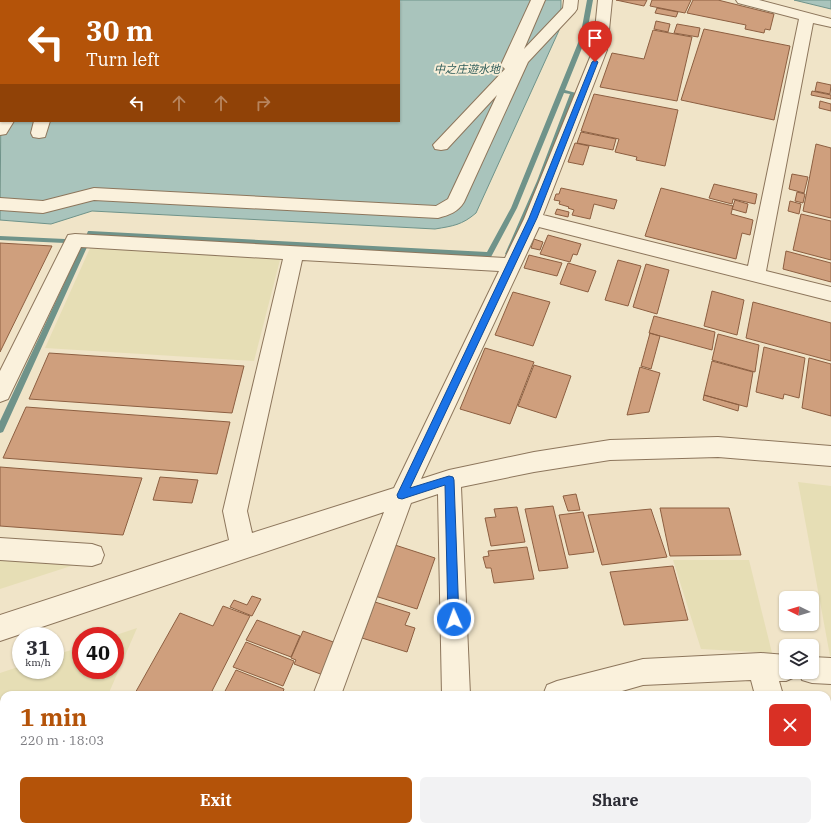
<!DOCTYPE html>
<meta charset="utf-8">
<style>
:root{--surface:#fff;--page:#f2f2f3;--text:#2b2b33;--muted:#7c7c81;--accent:#b45309}
body{margin:0;font-family:"IBM Plex Serif","Noto Sans JP",serif;background:var(--page);color:var(--text);height:100vh;display:flex;flex-direction:column;font-size:15px;white-space:nowrap}
*{box-sizing:border-box;margin:0}
p{font-size:13px;color:var(--muted)}
.icon{flex:none;width:22px;height:22px;fill:none;stroke:currentColor;stroke-width:2;stroke-linecap:round;stroke-linejoin:round}
.map{position:relative;flex:1;overflow:hidden}
.panel{position:absolute;left:0px;top:691px;width:831px;height:140px;display:flex;flex-direction:column;background:var(--surface);border-radius:12px 12px 0 0;box-shadow:0 1px 3px #0004}
.panel>*{flex:none}
.guide{position:absolute;left:0px;top:0px;width:400px;height:122px;box-shadow:0 1px 3px #0004;background:#b45309;color:#fff;overflow:hidden}
.needle{width:26px;rotate:275deg}
.buttons{position:absolute;left:779px;top:591px;display:grid;gap:8px}
.buttons a{display:grid;place-items:center;width:40px;height:40px;border-radius:6px;background:var(--surface);box-shadow:0 1px 3px #0004;font-size:20px}
.speed{position:absolute;left:12px;top:627px;display:flex;gap:8px;font-size:20px;font-weight:700;text-align:center}
.speed>*{display:grid;place-content:center;width:52px;height:52px;border-radius:50%;background:var(--surface);box-shadow:0 1px 3px #0004;line-height:1}
.speed small{font-size:10px;font-weight:400}
.speed .limit{border:6px solid #d22;background:#fff;color:#111}
.pin{position:absolute;display:grid;place-items:center;width:34px;height:34px;color:#fff;margin:-41px -17px;border-radius:50% 50% 50% 0;rotate:-45deg;box-shadow:0 0 4px #0007}
.pin .icon{rotate:45deg}
.me{position:absolute;width:44px;margin:-22px;rotate:358deg;stroke-linejoin:round;filter:drop-shadow(0 0 3px #0008)}
.turn{display:flex;align-items:center;gap:14px;height:84px;padding:0 20px;font-size:18px}
.turn .icon{width:52px;height:52px;stroke-width:2.5}
.turn b{display:block;font-size:28px;line-height:34px}
.lanes{display:flex;align-items:center;height:38px;padding:0 20px;background:#0003;justify-content:center;gap:20px;direction:ltr}
.lanes .off{opacity:.35}
.round{display:grid;place-items:center;flex:none;width:42px;height:42px;border-radius:6px;background:var(--page)}
.head{display:flex;align-items:center;justify-content:space-between;height:68px;padding:0 20px}
h1{font-size:24px;font-weight:800;line-height:30px;color:var(--accent)}
.action{display:flex;gap:8px;margin-top:auto;padding:8px 20px}
.action a{flex:1;height:46px;border-radius:6px;background:var(--accent);color:#fff;font-size:16px;font-weight:800;line-height:46px;text-align:center}
.action a+a{background:var(--page);color:var(--text)}
.map>svg:first-child{display:block}
.farmland{fill:#e6deb5}
.water{fill:#a9c4bc;stroke:#6f938a}
.lines{fill:none;stroke-linecap:round;stroke-linejoin:round}
.stream{fill:#6f938a;fill-rule:evenodd}
.building{fill:#cf9f7d;stroke:#8d5f41}
.minor-casing{stroke:#8d765c;stroke-width:2}
.minor{fill:#faf1dc;fill-rule:evenodd}
.route{fill:#1a73e8;stroke:#114b97}
.labels{text-anchor:middle;dominant-baseline:central;stroke-width:4;stroke-linejoin:round;paint-order:stroke}
.far-water-label{font-size:11px;font-style:italic;fill:#2f5d5a;stroke:#f7eed8}
</style>
<div class="map">
<svg width="831" height="831" viewBox="0 0 831 831">
<rect width="100%" height="100%" fill="#f0e4c8"/>
<path class="farmland" d="M 91,246 L 281,256 L 254,361 L 45,348 Z
M 798,482 L 831,486 L 831,656 L 830,656 Z
M 0,559 L 77,564 L 0,589 Z
M 673,560 L 749,560 L 772,653 L 701,649 Z
M 137,628 L 108,695 L 4,695 L 4,768 L 0,767 L 0,673 L 21,666 L 21,670 L 55,670 L 55,655 L 81,647 L 81,670 L 115,670 L 115,636 L 113,636 Z"/>
<path class="water" d="M 62,0 L 561,0 L 561,26 L 476,213 C 462,225 453,226 435,229 L 92,211 L 51,224 L 0,220 L 1,96 L 1,121 L 399,121 L 399,1 Z
M 794,0 L 831,0 L 831,9 Z"/>
<g class="lines">
<path class="stream" d="M 41,0 L 47,0 L 40,1 Z
M 587,0 L 593,0 L 586,38 L 565,90 L 576,93 L 543,181 L 510,256 L 508,256 L 505,254 L 537,181 L 570,94 L 564,93 L 517,208 L 491,257 L 93,235 L 89,238 L 86,236 L 88,231 L 90,231 L 487,252 L 511,208 L 580,38 Z
M 1,62 L 1,67 L 0,68 L 0,63 Z
M 0,236 L 65,239 L 68,241 L 65,243 L 0,240 Z
M 83,243 L 87,243 L 88,245 L 4,430 L 3,432 L 0,433 L 0,421 Z"/>
</g>
<path class="building" d="M 616,0 L 647,0 L 644,6 Z
M 652,0 L 691,0 L 685,13 L 650,6 Z
M 693,0 L 718,0 L 774,14 L 770,30 L 765,29 L 764,33 L 745,29 L 746,25 L 687,13 Z
M 657,8 L 678,12 L 676,17 L 655,13 Z
M 656,21 L 670,24 L 668,32 L 654,29 Z
M 677,24 L 700,28 L 698,37 L 674,33 Z
M 704,29 L 790,46 L 774,120 L 681,100 Z
M 653,30 L 692,37 L 677,101 L 600,87 L 612,53 L 644,59 Z
M 817,82 L 831,85 L 830,94 L 815,91 Z
M 812,91 L 831,95 L 831,99 L 811,95 Z
M 594,94 L 678,110 L 665,166 L 636,160 L 637,157 L 615,152 L 619,139 L 581,131 Z
M 820,101 L 831,104 L 831,111 L 819,108 Z
M 581,132 L 616,139 L 613,150 L 577,143 Z
M 575,143 L 589,146 L 583,165 L 568,162 Z
M 816,144 L 831,148 L 831,218 L 803,211 Z
M 792,174 L 808,177 L 804,193 L 789,189 Z
M 714,184 L 757,194 L 755,204 L 733,199 L 732,204 L 709,198 Z
M 561,188 L 617,200 L 614,209 L 594,204 L 590,219 L 572,215 L 574,210 L 568,208 L 569,207 L 559,204 L 560,201 L 554,200 L 556,194 L 559,194 Z
M 661,188 L 733,206 L 731,214 L 753,220 L 750,235 L 742,233 L 736,259 L 645,236 Z
M 797,192 L 805,194 L 803,203 L 795,201 Z
M 735,200 L 748,204 L 746,213 L 732,209 Z
M 790,201 L 801,204 L 799,214 L 788,211 Z
M 557,209 L 569,212 L 568,217 L 555,214 Z
M 801,214 L 831,221 L 831,260 L 793,250 Z
M 548,235 L 581,244 L 577,255 L 573,254 L 570,262 L 540,254 Z
M 534,239 L 543,242 L 540,250 L 531,248 Z
M 0,243 L 52,246 L 0,352 Z
M 786,251 L 831,263 L 831,282 L 783,269 Z
M 529,255 L 562,263 L 557,276 L 524,268 Z
M 618,260 L 641,266 L 628,306 L 605,300 Z
M 568,263 L 596,271 L 588,292 L 560,284 Z
M 646,264 L 669,270 L 657,314 L 633,307 Z
M 712,291 L 744,300 L 737,335 L 704,326 Z
M 513,292 L 550,302 L 533,346 L 495,335 Z
M 753,302 L 831,323 L 831,361 L 746,338 Z
M 654,316 L 715,332 L 712,350 L 649,333 Z
M 650,333 L 660,336 L 651,369 L 641,366 Z
M 718,334 L 759,345 L 755,372 L 712,360 Z
M 764,347 L 805,358 L 799,398 L 784,394 L 783,399 L 756,392 Z
M 485,348 L 534,362 L 510,424 L 460,409 Z
M 49,353 L 244,366 L 232,413 L 29,399 Z
M 809,358 L 831,364 L 831,416 L 802,408 Z
M 712,361 L 753,372 L 747,407 L 704,395 Z
M 534,365 L 571,376 L 556,418 L 518,406 Z
M 640,367 L 660,373 L 649,412 L 627,415 Z
M 704,395 L 739,405 L 738,411 L 703,400 Z
M 26,407 L 230,422 L 217,474 L 3,458 Z
M 0,467 L 142,478 L 123,535 L 0,526 Z
M 160,477 L 198,480 L 192,503 L 153,500 Z
M 576,494 L 580,510 L 568,511 L 563,496 Z
M 553,506 L 568,568 L 539,571 L 525,509 Z
M 517,507 L 525,542 L 491,546 L 485,518 L 496,517 L 494,509 Z
M 660,508 L 729,508 L 741,555 L 670,556 Z
M 651,509 L 667,557 L 602,565 L 588,515 Z
M 583,512 L 594,552 L 569,555 L 559,515 Z
M 395,545 L 435,558 L 417,609 L 375,596 Z
M 527,547 L 534,579 L 494,583 L 491,568 L 486,568 L 483,557 L 489,556 L 488,551 Z
M 673,566 L 688,620 L 624,625 L 610,572 Z
M 252,596 L 261,599 L 252,616 L 230,607 L 234,600 L 247,605 Z
M 375,602 L 410,613 L 405,625 L 415,628 L 407,652 L 362,638 Z
M 223,606 L 250,616 L 210,695 L 134,695 L 180,613 L 213,626 Z
M 257,620 L 300,636 L 291,657 L 246,640 Z
M 303,631 L 336,643 L 323,675 L 294,664 L 296,660 L 291,658 Z
M 246,642 L 294,661 L 283,686 L 233,667 Z
M 236,670 L 284,689 L 282,695 L 223,695 Z
M 790,692 L 824,695 L 790,695 Z
M 827,702 L 831,722 L 831,775 L 827,775 Z
M 4,817 L 4,827 L 62,827 L 60,831 L 0,831 L 0,826 Z
M 111,827 L 173,827 L 172,831 L 110,831 Z
M 288,827 L 362,827 L 360,831 L 286,831 Z
M 385,827 L 427,827 L 426,831 L 383,831 Z
M 504,827 L 594,827 L 594,831 L 504,831 Z
M 599,827 L 643,827 L 643,831 L 600,831 Z
M 651,827 L 708,827 L 708,831 L 652,830 Z"/>
<g class="lines">
<defs>
<path id="minor" d="M 61,0 L 75,0 L 75,1 L 61,1 Z
M 531,0 L 545,0 L 524,49 L 563,8 L 564,0 L 578,0 L 577,9 L 575,12 L 528,62 L 464,202 C 458,212 449,215 438,218 L 94,200 L 43,213 L 0,210 L 0,198 L 43,201 L 94,188 L 436,206 L 448,199 L 497,95 L 447,149 L 441,150 L 435,149 L 433,145 L 505,69 L 501,65 Z
M 598,0 L 612,0 L 607,50 L 543,215 L 748,266 L 799,19 L 738,3 L 736,0 L 759,0 L 831,19 L 831,27 L 813,23 L 766,271 L 831,287 L 831,301 L 539,227 L 421,479 L 449,470 L 534,452 L 610,440 L 718,437 L 831,446 L 831,466 L 718,457 L 610,460 L 534,472 L 461,487 L 470,695 L 442,695 L 438,494 L 411,503 L 341,695 L 313,695 L 384,512 L 0,641 L 0,615 L 229,540 L 223,511 L 283,259 L 81,247 L 8,399 L 0,402 L 0,371 L 68,235 L 75,234 L 505,258 L 524,219 L 593,50 ZM 302,260 L 499,271 L 394,488 L 252,533 L 247,511 Z
M 0,117 L 1,121 L 14,121 L 6,134 L 0,135 Z
M 34,121 L 50,121 L 45,137 L 39,138 L 33,137 L 31,133 Z
M 0,538 L 92,544 L 101,547 L 104,555 L 101,563 L 92,566 L 0,560 Z
M 761,653 L 786,655 L 786,672 L 798,672 L 795,677 L 786,681 L 779,681 L 783,695 L 755,695 L 751,680 L 643,685 L 608,695 L 543,695 L 547,685 L 557,681 L 643,659 Z
M 812,657 L 831,658 L 831,684 L 812,683 L 802,680 L 799,672 L 812,672 Z
M 0,763 L 4,764 L 4,792 L 0,791 Z
M 259,827 L 289,827 L 287,831 L 257,831 Z
M 446,827 L 476,827 L 476,831 L 446,831 Z
M 787,827 L 817,827 L 818,831 L 788,831 Z"/>
</defs>
<use href="#minor" class="minor-casing"/>
<use href="#minor" class="minor"/>
</g>
<path class="route" d="M 595,60 L 598,62 L 537,218 L 410,488 L 449,476 L 453,477 L 454,480 L 459,619 L 457,623 L 454,624 L 450,623 L 448,619 L 445,485 L 402,499 L 398,498 L 397,495 L 529,218 L 592,62 Z"/>
<g class="labels">
<g class="far-water-label">
<text x="467" y="69">中之庄遊水地</text>
</g>
</g>
</svg>
<div class="buttons">
<a><svg class="needle" viewBox="-14 -14 28 28"><path d="M0-13l5 13h-10z" fill="#e53935"/><path d="M0 13l5-13h-10z" fill="#7c7c81"/></svg></a>
<a><svg class="icon" aria-label="layers" viewBox="0 0 24 24"><path d="M12 4l9 5-9 5-9-5zM3 14l9 5 9-5"/></svg></a>
</div>
<div class="speed"><div>31<small>km/h</small></div><div class="limit">40</div></div>
<div class="pin" style="left:595px;top:62px;background:#d93025"><svg class="icon" aria-label="arrive" viewBox="0 0 24 24"><path d="M6 21V4h12l-3 4 3 4H6"/></svg></div>
<svg class="me" style="left:454px;top:619px" viewBox="-20 -20 40 40"><circle r="17" fill="#1a73e8" stroke="#fff" stroke-width="3"/><path d="M0-11L8 9 0 5-8 9z" fill="#fff"/></svg>
<div class="guide">
<div class="turn"><svg class="icon" aria-label="left" viewBox="0 0 24 24"><path d="M17 20v-9H6M10 6l-5 5 5 5"/></svg><div><b>30 m</b>Turn left</div></div>
<div class="lanes"><svg class="icon" aria-label="left" viewBox="0 0 24 24"><path d="M17 20v-9H6M10 6l-5 5 5 5"/></svg><svg class="icon off" aria-label="ahead" viewBox="0 0 24 24"><path d="M12 20V5M6 11l6-6 6 6"/></svg><svg class="icon off" aria-label="ahead" viewBox="0 0 24 24"><path d="M12 20V5M6 11l6-6 6 6"/></svg><svg class="icon off" aria-label="right" viewBox="0 0 24 24"><path d="M7 20v-9h11M14 6l5 5-5 5"/></svg></div>
</div>
<section class="panel">
<div class="head"><div><h1>1 min</h1><p>220 m · 18:03</p></div><a class="round" style="background:#d93025;color:#fff"><svg class="icon" aria-label="close" viewBox="0 0 24 24"><path d="M6 6l12 12M18 6L6 18"/></svg></a></div>
<div class="action"><a>Exit</a><a>Share</a></div>
</section>
</div>
